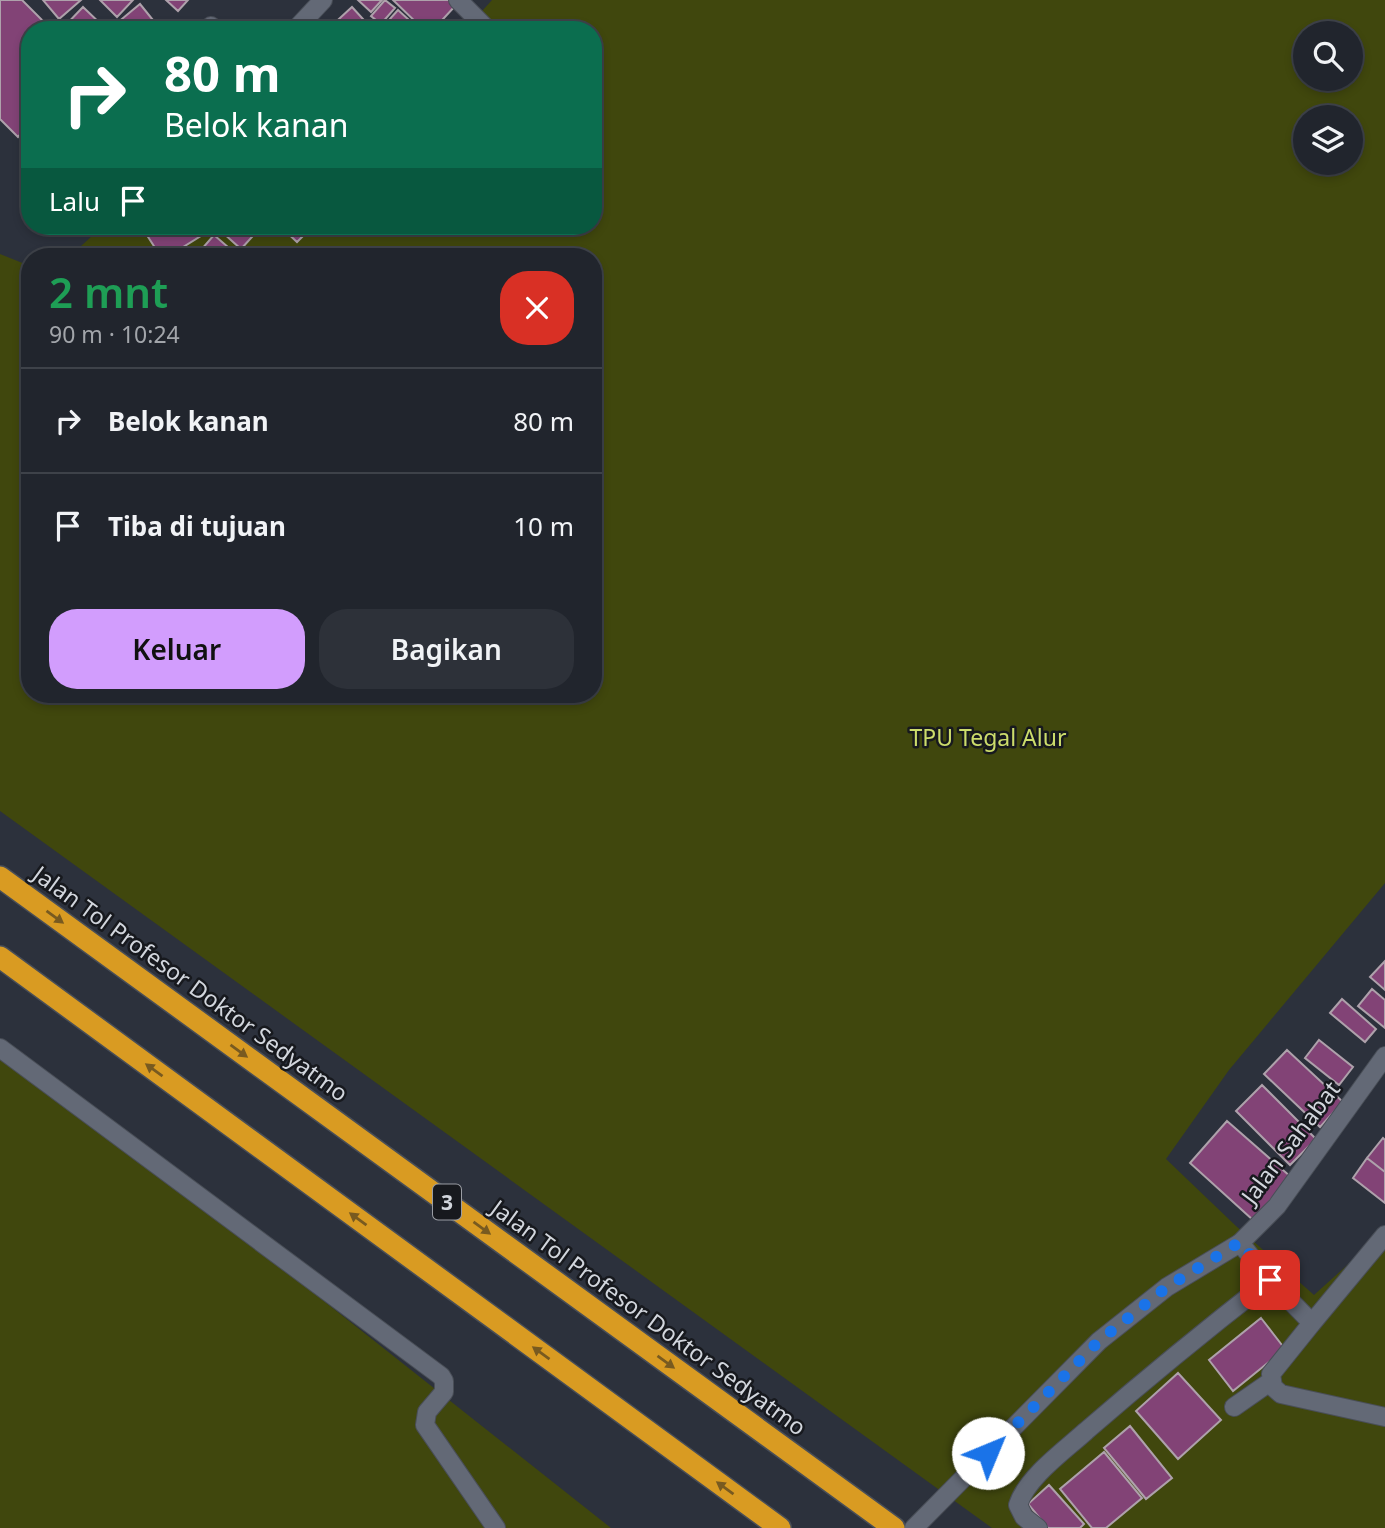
<!DOCTYPE html>
<html lang="id">
<meta charset="utf-8">
<style>
:root{--surface:#21252d;--page:#2d3139;--text:#f1f3f6;--muted:#a2a5aa;--line:#3e4249;--accent:#d29dfd}
body{margin:0;font-family:"Noto Sans",sans-serif;background:var(--page);color:var(--text);height:100vh;display:flex;flex-direction:column;font-size:26px;white-space:nowrap}
*{box-sizing:border-box;margin:0}
p{font-size:23px;color:var(--muted)}
.icon{flex:none;width:38px;height:38px;fill:none;stroke:currentColor;stroke-width:2;stroke-linecap:round;stroke-linejoin:round}
.map{position:relative;flex:1;overflow:hidden}
.panel{position:absolute;left:21px;top:248px;width:581px;height:455px;display:flex;flex-direction:column;background:var(--surface);border-radius:28px;box-shadow:0 4px 10px #0003,0 0 0 2px var(--line)}
.panel>*{flex:none}
.top-card{position:absolute;left:21px;top:21px;width:581px;height:214px;border-radius:28px;box-shadow:0 4px 10px #0003,0 0 0 2px var(--line);background:#0b6e4f;color:#fff;overflow:hidden}
.buttons{position:absolute;left:1293px;top:21px;display:grid;gap:14px}
.buttons a{display:grid;place-items:center;width:70px;height:70px;border-radius:50%;background:var(--surface);box-shadow:0 4px 10px #0003,0 0 0 2px var(--line);font-size:35px}
.pin{position:absolute;display:grid;place-items:center;width:60px;height:60px;color:#fff;margin:-30px;border-radius:14px;box-shadow:0 4px 10px #0006}
.me{position:absolute;width:77px;margin:-38px;rotate:45deg;stroke-linejoin:round;filter:drop-shadow(0 0 5px #0008)}
.turn{display:flex;align-items:center;gap:24px;height:147px;padding:0 28px;font-size:32px}
.turn .icon{width:91px;height:91px;stroke-width:2.5}
.turn b{display:block;font-size:49px;line-height:60px}
.then{display:flex;align-items:center;height:66px;padding:0 28px;background:#0003;gap:14px;font-size:26px}
.round{display:grid;place-items:center;flex:none;width:74px;height:74px;border-radius:28px;background:var(--page)}
.head{display:flex;align-items:center;justify-content:space-between;height:119px;padding:0 28px}
h1{font-size:42px;font-weight:600;line-height:52px;color:#1e9e55}
.action{display:flex;gap:14px;margin-top:auto;padding:14px 28px}
.action a{flex:1;height:80px;border-radius:28px;background:var(--accent);color:#111;font-size:28px;font-weight:600;line-height:80px;text-align:center}
.action a+a{background:var(--page);color:var(--text)}
ul{padding:0;list-style:none}
li{display:flex;align-items:center;gap:21px;height:105px;padding:0 28px;border-top:2px solid var(--line)}
li div{flex:1}
li b{display:block;font-size:26px}
li em{font-style:normal}
.map>svg:first-child{display:block}
.green{fill:#40470d;fill-rule:evenodd}
.building{fill:#824376;stroke:#aea1ab;stroke-width:2}
.lines{fill:none;stroke-linecap:round;stroke-linejoin:round}
.minor-casing{stroke:#494e57;stroke-width:20}
.tertiary-casing{stroke:#494e57;stroke-width:20}
.motorway-casing{stroke:#494e57;stroke-width:24}
.minor{stroke:#636976;stroke-width:18}
.tertiary{stroke:#636976;stroke-width:18}
.motorway{stroke:#d99b22;stroke-width:21}
.oneway{fill:#785a20}
.route{stroke:#1a73e8;stroke-width:12;stroke-dasharray:0 21.6}
.labels{text-anchor:middle;dominant-baseline:central;stroke-width:5;stroke-linejoin:round;paint-order:stroke}
.shield{fill:#17191e;stroke:#9a9da4;stroke-width:2}
.shield-label{font-size:21px;font-weight:bold;fill:#d2d6dd}
.park-label{font-size:23px;fill:#ccdc6b;stroke:#17191e}
.street-label{font-size:23px;fill:#d2d6dd;stroke:#17191e}
</style>
<div class="map">
<svg width="1385" height="1528" viewBox="0 0 1385 1528">
<rect width="100%" height="100%" fill="#2c313c"/>
<path class="green" d="M 492,0 L 1385,0 L 1385,883 L 1229,1070 L 1166,1159 L 1236,1226 L 1314,1295 L 1385,1231 L 1385,1528 L 992,1528 L 0,811 L 0,254 L 30,266 L 30,695 L 593,695 L 593,257 L 69,257 L 103,226 L 593,226 L 593,30 L 465,30 ZM 1306,33 L 1351,33 L 1351,79 L 1306,79 ZM 1306,117 L 1351,117 L 1351,163 L 1306,163 Z
M 0,1045 L 611,1528 L 0,1528 Z"/>
<path class="building" d="M 0,0 L 22,0 L 52,30 L 30,30 L 30,123 L 18,137 L 0,119 Z
M 43,0 L 81,0 L 59,19 Z
M 100,0 L 133,0 L 117,17 Z
M 166,0 L 188,0 L 178,11 Z
M 358,0 L 382,0 L 371,12 Z
M 385,0 L 395,8 L 381,24 L 371,16 Z
M 393,0 L 451,0 L 456,5 L 433,30 L 424,30 Z
M 140,4 L 161,30 L 123,30 L 117,23 Z
M 83,7 L 105,28 L 103,30 L 61,30 Z
M 352,7 L 373,30 L 327,30 Z
M 398,10 L 420,30 L 380,30 Z
M 141,226 L 217,226 L 167,257 L 161,257 Z
M 229,226 L 262,226 L 241,249 L 223,233 Z
M 280,226 L 309,226 L 311,228 L 297,242 Z
M 214,235 L 236,254 L 233,257 L 195,257 Z
M 1385,961 L 1385,990 L 1370,977 Z
M 1372,989 L 1385,1000 L 1385,1028 L 1358,1006 Z
M 1342,999 L 1376,1029 L 1365,1042 L 1330,1013 Z
M 1319,1040 L 1353,1067 L 1339,1085 L 1305,1058 Z
M 1287,1050 L 1343,1102 L 1320,1127 L 1264,1074 Z
M 1262,1085 L 1316,1139 L 1290,1165 L 1236,1111 Z
M 1227,1121 L 1291,1177 L 1253,1220 L 1190,1163 Z
M 1383,1138 L 1385,1140 L 1385,1172 L 1367,1158 Z
M 1367,1158 L 1385,1172 L 1385,1203 L 1353,1178 Z
M 1261,1318 L 1285,1349 L 1233,1391 L 1209,1360 Z
M 1178,1373 L 1221,1420 L 1178,1459 L 1136,1411 Z
M 1130,1426 L 1172,1478 L 1146,1499 L 1104,1448 Z
M 1104,1452 L 1142,1498 L 1106,1528 L 1092,1528 L 1060,1489 Z
M 1049,1485 L 1084,1524 L 1080,1528 L 1048,1528 L 1028,1504 Z"/>
<g class="lines">
<defs>
<path id="minor" d="M 458,0 L 488,30
M 207,30 L 211,26 L 216,30
M 295,30 L 323,0
M 0,1048 L 441,1376 L 444,1381 L 444,1392 L 427,1412 L 425,1425 L 496,1528
M 1240,1243 L 1270,1280 L 1312,1323 L 1385,1235
M 1312,1323 L 1271,1374 L 1273,1387 L 1281,1394 L 1385,1417
M 1234,1407 L 1270,1382
M 1038,1528 L 1024,1517 L 1018,1505 C 1027,1477 1064,1451 1086,1431 C 1146,1379 1207,1329 1270,1280"/>
<path id="tertiary" d="M 914,1528 L 1099,1341 L 1167,1287 L 1240,1243 L 1277,1206 L 1385,1056"/>
<path id="motorway" d="M 0,877 L 894,1528
M 0,957 L 780,1528"/>
</defs>
<use href="#minor" class="minor-casing"/>
<use href="#tertiary" class="tertiary-casing"/>
<use href="#motorway" class="motorway-casing"/>
<use href="#minor" class="minor"/>
<use href="#tertiary" class="tertiary"/>
<use href="#motorway" class="motorway"/>
</g>
<defs><path id="oneway-solid" d="M-6-.8H1V-3.2L6.5 0L1 3.2V.8H-6Z" transform="scale(1.75)"/></defs>
<g class="oneway">
<use href="#oneway-solid" transform="translate(55 917) rotate(36)"/>
<use href="#oneway-solid" transform="translate(239 1051) rotate(36)"/>
<use href="#oneway-solid" transform="translate(154 1070) rotate(-144)"/>
<use href="#oneway-solid" transform="translate(358 1219) rotate(-144)"/>
<use href="#oneway-solid" transform="translate(482 1228) rotate(36)"/>
<use href="#oneway-solid" transform="translate(541 1353) rotate(-144)"/>
<use href="#oneway-solid" transform="translate(666 1362) rotate(36)"/>
<use href="#oneway-solid" transform="translate(725 1488) rotate(-144)"/>
</g>
<g class="lines">
<path class="route" d="M 988,1453 L 1099,1341 L 1167,1287 L 1240,1242 L 1270,1280"/>
</g>
<g class="labels">
<rect class="shield" x="433" y="1184.5" width="28" height="35" rx="5"/>
<g class="shield-label">
<text x="447" y="1202">3</text>
</g>
<g class="park-label">
<text x="988" y="737">TPU Tegal Alur</text>
</g>
<g class="street-label">
<text transform="translate(191 983) rotate(36)">Jalan Tol Profesor Doktor Sedyatmo</text>
<text transform="translate(1290 1142) rotate(-53)">Jalan Sahabat</text>
<text transform="translate(649 1317) rotate(36)">Jalan Tol Profesor Doktor Sedyatmo</text>
</g>
</g>
</svg>
<div class="buttons">
<a><svg class="icon" aria-label="search" viewBox="0 0 24 24"><circle cx="10" cy="10" r="6"/><path d="M15 15l6 6"/></svg></a>
<a><svg class="icon" aria-label="layers" viewBox="0 0 24 24"><path d="M12 4l9 5-9 5-9-5zM3 14l9 5 9-5"/></svg></a>
</div>
<div class="pin" style="left:1270px;top:1280px;background:#d93025"><svg class="icon" aria-label="arrive" viewBox="0 0 24 24"><path d="M6 21V4h12l-3 4 3 4H6"/></svg></div>
<svg class="me" style="left:988px;top:1453px" viewBox="-20 -20 40 40"><circle r="19" fill="#fff"/><path d="M0-13L10 11 0 6-10 11z" fill="#1a73e8"/></svg>
<div class="top-card">
<div class="turn"><svg class="icon" aria-label="right" viewBox="0 0 24 24"><path d="M7 20v-9h11M14 6l5 5-5 5"/></svg><div><b>80 m</b>Belok kanan</div></div>
<div class="then">Lalu<svg class="icon" aria-label="arrive" viewBox="0 0 24 24"><path d="M6 21V4h12l-3 4 3 4H6"/></svg></div>
</div>
<section class="panel">
<div class="head"><div><h1>2 mnt</h1><p>90 m · 10:24</p></div><a class="round" style="background:#d93025;color:#fff"><svg class="icon" aria-label="close" viewBox="0 0 24 24"><path d="M6 6l12 12M18 6L6 18"/></svg></a></div>
<ul>
<li><svg class="icon" aria-label="right" viewBox="0 0 24 24"><path d="M7 20v-9h11M14 6l5 5-5 5"/></svg><div><b>Belok kanan</b></div><em>80 m</em></li>
<li><svg class="icon" aria-label="arrive" viewBox="0 0 24 24"><path d="M6 21V4h12l-3 4 3 4H6"/></svg><div><b>Tiba di tujuan</b></div><em>10 m</em></li>
</ul>
<div class="action"><a>Keluar</a><a>Bagikan</a></div>
</section>
</div>
